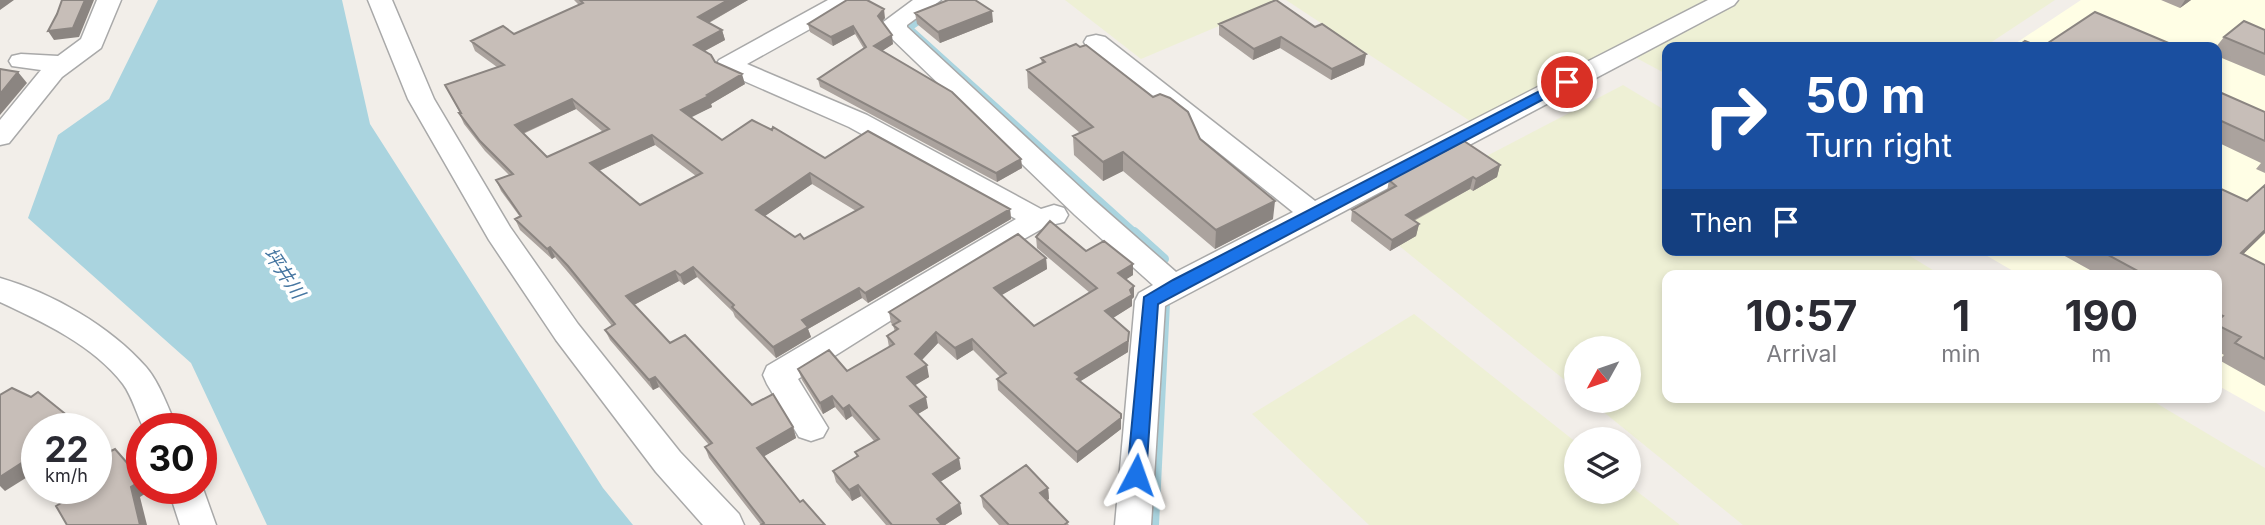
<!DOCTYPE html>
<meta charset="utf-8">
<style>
:root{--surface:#fff;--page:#f2f2f3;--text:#2b2b33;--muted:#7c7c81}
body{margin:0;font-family:Inter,"Noto Sans JP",sans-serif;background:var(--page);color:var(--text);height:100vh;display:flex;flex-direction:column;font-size:26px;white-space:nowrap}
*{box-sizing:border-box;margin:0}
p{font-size:23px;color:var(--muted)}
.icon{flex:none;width:38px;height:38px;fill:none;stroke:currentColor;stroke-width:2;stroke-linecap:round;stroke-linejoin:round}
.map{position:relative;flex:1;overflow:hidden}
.side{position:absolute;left:1662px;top:270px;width:560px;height:133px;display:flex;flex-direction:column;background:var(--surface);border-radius:14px;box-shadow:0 4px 10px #0003}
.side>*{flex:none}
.banner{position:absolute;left:1662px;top:42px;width:560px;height:214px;border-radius:14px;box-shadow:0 4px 10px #0003;background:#1a4fa0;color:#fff;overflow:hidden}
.needle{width:46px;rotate:230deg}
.fabs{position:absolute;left:1564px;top:336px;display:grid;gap:14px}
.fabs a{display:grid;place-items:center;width:77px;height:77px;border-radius:50%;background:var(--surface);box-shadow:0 4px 10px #0003;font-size:35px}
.speed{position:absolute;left:21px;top:413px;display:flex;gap:14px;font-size:35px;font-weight:700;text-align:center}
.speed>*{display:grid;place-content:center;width:91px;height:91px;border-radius:50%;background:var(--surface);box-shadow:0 4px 10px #0003;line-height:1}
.speed small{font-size:18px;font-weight:400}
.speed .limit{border:10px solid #d22;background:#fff;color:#111}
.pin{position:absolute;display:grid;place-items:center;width:60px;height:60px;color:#fff;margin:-30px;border:4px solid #fff;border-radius:50%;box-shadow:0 2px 7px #0007}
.me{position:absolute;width:77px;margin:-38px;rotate:4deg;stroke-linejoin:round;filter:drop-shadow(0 0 5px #0008)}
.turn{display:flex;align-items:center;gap:24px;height:147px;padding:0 28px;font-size:32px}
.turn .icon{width:91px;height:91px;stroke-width:2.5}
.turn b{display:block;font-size:49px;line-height:60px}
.then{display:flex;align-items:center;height:66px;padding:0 28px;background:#0003;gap:14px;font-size:26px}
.eta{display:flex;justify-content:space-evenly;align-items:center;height:119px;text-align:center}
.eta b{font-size:42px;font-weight:700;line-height:49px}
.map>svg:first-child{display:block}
.education{fill:#fffee5}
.farmland{fill:#eef0d5}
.water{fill:#aad4df}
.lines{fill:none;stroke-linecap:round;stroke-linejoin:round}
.stream-far1{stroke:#aad4df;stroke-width:8}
.stream{stroke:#aad4df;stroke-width:10}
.street-casing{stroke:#a9a9a9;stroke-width:3}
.street{fill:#fff;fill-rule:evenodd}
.wall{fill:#aba39e;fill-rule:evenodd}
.shaded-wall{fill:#8b8581}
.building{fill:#c7beb8;stroke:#8b8581;stroke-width:2;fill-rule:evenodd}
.route{fill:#1a73e8;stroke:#114b97;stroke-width:2}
.labels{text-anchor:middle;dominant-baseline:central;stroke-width:7;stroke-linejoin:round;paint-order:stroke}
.water-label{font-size:19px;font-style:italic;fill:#4777a2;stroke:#fff}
</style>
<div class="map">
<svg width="2265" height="525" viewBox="0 0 2265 525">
<rect width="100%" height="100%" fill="#f2eee9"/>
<path class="education" d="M 2081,0 L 2265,0 L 2265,412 L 2217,385 L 2217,275 L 2020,275 L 1977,250 L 2217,250 L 2217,47 L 2010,47 Z"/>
<path class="farmland" d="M 1065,0 L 1280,0 L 1141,59 Z
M 1286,0 L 2055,0 L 1984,47 L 1668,47 L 1668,75 L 1616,47 L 1470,121 Z
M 1623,85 L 1668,112 L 1668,250 L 1900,250 L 1941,275 L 1668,275 L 1668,397 L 2146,397 L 2265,468 L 2265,525 L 1743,525 L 1590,401 L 1629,401 L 1629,348 L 1577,348 L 1577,390 L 1366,219 Z
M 1414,314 L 1577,443 L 1577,492 L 1629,492 L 1629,485 L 1680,525 L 1369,525 L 1252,414 Z"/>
<path class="water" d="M 158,0 L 342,0 L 370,124 L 603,488 L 633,525 L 267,525 L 191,363 L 28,218 L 58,135 L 109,99 Z"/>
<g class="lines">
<path class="stream-far1" d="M 925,16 L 908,28 L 1136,234"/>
<path class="stream" d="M 1134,232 L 1164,259
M 1154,525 L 1165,303"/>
<defs>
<path id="street" d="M 97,0 L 121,0 L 101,48 L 62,77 L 9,143 L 0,145 L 0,120 L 41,70 L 12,66 L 9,61 L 12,56 L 21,54 L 58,56 L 81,39 Z
M 368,0 L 392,0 L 434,99 L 510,227 L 578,324 L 680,452 L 739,514 L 744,525 L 703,525 L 656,472 L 556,340 L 489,240 L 408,99 Z
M 828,0 L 857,0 L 853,5 L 747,64 L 867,115 L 1041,209 L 1054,205 L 1064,208 L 1068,215 L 1064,222 L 1047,226 L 985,261 L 798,379 L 828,428 L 823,437 L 811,441 L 799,437 L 767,384 L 763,375 L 767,366 L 1016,219 L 849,127 L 719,70 L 716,65 L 719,60 Z
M 913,0 L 941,0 L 907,25 L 907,27 L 1095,201 L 1176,272 L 1293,212 L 1087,47 L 1084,42 L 1087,37 L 1096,35 L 1105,37 L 1315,201 L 1708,0 L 1738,0 L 1734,5 L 1165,306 L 1151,525 L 1115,525 L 1135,301 L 1139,293 L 1153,285 L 1075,215 L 888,35 L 882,23 Z
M 0,278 C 52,293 110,326 146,367 C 160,383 168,409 178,429 L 144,429 C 137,415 132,396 123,384 C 93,345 43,322 0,302 Z
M 201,483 L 216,525 L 180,525 L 168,488 L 201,488 Z"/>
</defs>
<use href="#street" class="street-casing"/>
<use href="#street" class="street"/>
</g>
<path class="wall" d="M 574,0 L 748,0 L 709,23 L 722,30 L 725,40 L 705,51 L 715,62 L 745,84 L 711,104 L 712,107 L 690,117 L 722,140 L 825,158 L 1010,209 L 1011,219 L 868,303 L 862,298 L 808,329 L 811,337 L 776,358 L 735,317 L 733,312 L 697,277 L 684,285 L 679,281 L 634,305 L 670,343 L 752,405 L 793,427 L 796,438 L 764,456 L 800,502 L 761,525 L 709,458 L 705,447 L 709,445 L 659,387 L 653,390 L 610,340 L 605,330 L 612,326 L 572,277 L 555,257 L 552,259 L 520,230 L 515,219 L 520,217 L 501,191 L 496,180 L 509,175 L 485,151 L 464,124 L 459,113 L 460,113 L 445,85 L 497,67 L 475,51 L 471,41 L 514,34 L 579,5 ZM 576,109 L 603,132 L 547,157 L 523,134 ZM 655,145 L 696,176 L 640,205 L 599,171 ZM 812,184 L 856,211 L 804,239 L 795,237 L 765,216 Z
M 2161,0 L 2191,0 L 2180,8 Z
M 915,13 L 993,22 L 940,43 L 917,24 Z
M 885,18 L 882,21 L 893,44 L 882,51 L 1021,159 L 1022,168 L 997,182 L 820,87 L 818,79 L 864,49 L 855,34 L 833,46 L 810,32 L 808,24 Z
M 1219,24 L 1315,27 L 1366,54 L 1364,65 L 1331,80 L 1280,48 L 1253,60 L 1219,35 Z
M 2265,30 L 2265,76 L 2217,56 L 2217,47 L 2216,47 L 2224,37 Z
M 1041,58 L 1200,139 L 1273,219 L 1215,249 L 1123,171 L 1103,181 L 1074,155 L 1073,136 L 1080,133 L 1028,88 L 1027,70 L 1042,64 Z
M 2217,91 L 2265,112 L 2265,173 L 2256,169 L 2261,163 L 2217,142 Z
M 1500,165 L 1497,177 L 1473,191 L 1470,189 L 1414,221 L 1419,224 L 1416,236 L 1390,251 L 1351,221 L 1352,210 L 1387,191 L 1389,180 Z
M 2265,185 L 2265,233 L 2243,254 L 2265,265 L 2265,386 L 2219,360 L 2224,355 L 2217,351 L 2217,275 L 2099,275 L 2054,250 L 2217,250 L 2247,201 Z
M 1036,237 L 1086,251 L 1133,275 L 1126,279 L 1134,286 L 1134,297 L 1132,299 L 1132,306 L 1113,318 L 1129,332 L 1128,352 L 1080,381 L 1121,429 L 1077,463 L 998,390 L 997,379 L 1000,377 L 973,350 L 957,360 L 938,343 L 922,360 L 929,377 L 914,385 L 928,408 L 918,414 L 961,469 L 940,482 L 962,514 L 945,525 L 886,525 L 861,496 L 852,501 L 836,482 L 833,471 L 857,457 L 855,452 L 874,441 L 852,416 L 846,420 L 835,407 L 823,414 L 802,380 L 798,369 L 847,371 L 889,347 L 887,336 L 895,332 L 893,325 L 891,323 L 889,312 L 1046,258 L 1047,269 L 1001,295 L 1034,326 L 1090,293 L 1037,248 Z
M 1048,488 L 1049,499 L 1047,500 L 1069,525 L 999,525 L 983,507 L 981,496 Z"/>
<path class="shaded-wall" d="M 0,0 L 14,0 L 0,10 Z
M 85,0 L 94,0 L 79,37 L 54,40 L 48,31 Z
M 728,0 L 748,0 L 701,27 L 698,17 Z
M 2185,0 L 2191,0 L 2180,8 Z
M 884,9 L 885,18 L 880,24 L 878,16 Z
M 992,11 L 993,22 L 940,43 L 938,32 Z
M 853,26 L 855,34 L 833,46 L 831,37 Z
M 722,30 L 725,40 L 697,55 L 694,45 Z
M 892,35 L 893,44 L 876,55 L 874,46 Z
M 1281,37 L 1280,48 L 1253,60 L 1254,49 Z
M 1366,54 L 1364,65 L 1331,80 L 1332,69 Z
M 18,72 L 27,83 L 0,115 L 0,94 Z
M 742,74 L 745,84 L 711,104 L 712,107 L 684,121 L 681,110 Z
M 572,99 L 576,109 L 519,135 L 515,125 Z
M 652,135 L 655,145 L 594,173 L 590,163 Z
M 1123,152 L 1123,171 L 1103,181 L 1103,162 Z
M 1021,159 L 1022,168 L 997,182 L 996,173 Z
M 1500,165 L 1497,177 L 1473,191 L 1476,179 Z
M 810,173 L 812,184 L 759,220 L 756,210 Z
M 1473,177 L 1470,189 L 1403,226 L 1406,215 Z
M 1275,201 L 1273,219 L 1215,249 L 1216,230 Z
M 1010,209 L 1011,219 L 868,303 L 865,293 Z
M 1419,224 L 1416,236 L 1390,251 L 1392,240 Z
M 2265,230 L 2265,233 L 2226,271 L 2241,253 Z
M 550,247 L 555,257 L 552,259 L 547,249 Z
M 1046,258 L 1047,269 L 995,299 L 994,288 Z
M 1133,264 L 1133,275 L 1119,284 L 1118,273 Z
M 693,267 L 697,277 L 684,285 L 680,275 Z
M 675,271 L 679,281 L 630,307 L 626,296 Z
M 1134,286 L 1134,297 L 1132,299 L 1132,306 L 1105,323 L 1105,311 Z
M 859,288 L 862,298 L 808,329 L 811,337 L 776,358 L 773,347 L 802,320 Z
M 936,332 L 938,343 L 917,365 L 915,354 Z
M 1129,332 L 1128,352 L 1076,384 L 1075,373 Z
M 972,339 L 973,350 L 957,360 L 955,348 Z
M 927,365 L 929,377 L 909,389 L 907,377 Z
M 655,377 L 659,387 L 653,390 L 649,380 Z
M 832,396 L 835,407 L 823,414 L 820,403 Z
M 926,397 L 928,408 L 913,417 L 910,406 Z
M 849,405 L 852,416 L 846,420 L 843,409 Z
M 1121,414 L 1121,429 L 1077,463 L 1077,452 Z
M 793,427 L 796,438 L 761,458 L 757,448 Z
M 115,449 L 142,479 L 142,488 L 150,488 L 151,490 L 140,497 L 147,525 L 140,525 Z
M 37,453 L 37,471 L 5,491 L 0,486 L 0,477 Z
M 959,458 L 961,469 L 935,485 L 933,474 Z
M 858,485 L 861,496 L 852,501 L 849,490 Z
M 1048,488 L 1049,499 L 1041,504 L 1040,493 Z
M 960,503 L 962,514 L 945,525 L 938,525 L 937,519 Z"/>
<path class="building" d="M 62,0 L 85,0 L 73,28 L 48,31 L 57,14 Z
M 580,0 L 728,0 L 698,17 L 722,30 L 694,45 L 711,55 L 715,62 L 742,74 L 707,95 L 709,96 L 681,110 L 722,140 L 752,120 L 772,130 L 773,127 L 825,158 L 868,131 L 1010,209 L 865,293 L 859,288 L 802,320 L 808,327 L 773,347 L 732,307 L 734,305 L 693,267 L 680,275 L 675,271 L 626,296 L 670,343 L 685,335 L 752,405 L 773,394 L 793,427 L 757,448 L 800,502 L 803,500 L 825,525 L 761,525 L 764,523 L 705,447 L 712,443 L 655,377 L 649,380 L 605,330 L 615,324 L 568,266 L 550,247 L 547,249 L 515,219 L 521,216 L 496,180 L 513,174 L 480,141 L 459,113 L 461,113 L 445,85 L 504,65 L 471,41 L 503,26 L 514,34 L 583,3 ZM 572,99 L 609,129 L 547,157 L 515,125 ZM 652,135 L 702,173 L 640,205 L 590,163 ZM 810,173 L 863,207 L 804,239 L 800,234 L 795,237 L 756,210 Z
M 847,0 L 867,0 L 884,9 L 878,16 L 892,35 L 874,46 L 952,92 L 1021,159 L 996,173 L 818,79 L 866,47 L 853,26 L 831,37 L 808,24 Z
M 948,0 L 975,0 L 992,11 L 938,32 L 915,13 Z
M 1276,0 L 1315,27 L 1322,24 L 1366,54 L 1332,69 L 1281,37 L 1254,49 L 1219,24 Z
M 2095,12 L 2178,47 L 2042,47 Z
M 2244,21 L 2265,30 L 2265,54 L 2224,37 Z
M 2025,41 L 2040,47 L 2017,47 Z
M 1076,44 L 1080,47 L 1086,45 L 1153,97 L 1160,94 L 1170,98 L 1188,112 L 1200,139 L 1275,201 L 1216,230 L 1123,152 L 1103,162 L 1073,136 L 1093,127 L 1027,70 L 1045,62 L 1041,58 Z
M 0,69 L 18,72 L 0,94 Z
M 2217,91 L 2265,112 L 2265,141 L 2217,119 Z
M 1464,141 L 1500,165 L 1476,179 L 1473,177 L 1406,215 L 1419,224 L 1392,240 L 1352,210 L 1396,186 L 1389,180 Z
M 2265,185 L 2265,230 L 2241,253 L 2265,265 L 2265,359 L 2235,343 L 2241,337 L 2217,325 L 2217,321 L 2223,316 L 2217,313 L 2217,275 L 2145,275 L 2099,250 L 2217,250 L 2217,187 L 2247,201 Z
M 1050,221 L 1086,251 L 1104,241 L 1133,264 L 1118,273 L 1134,286 L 1130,290 L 1132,295 L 1105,311 L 1129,332 L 1128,341 L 1075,373 L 1080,377 L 1077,379 L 1121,414 L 1121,418 L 1077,452 L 997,379 L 1006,373 L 972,339 L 955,348 L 936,332 L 915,354 L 927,365 L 907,377 L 926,397 L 910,406 L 959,458 L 933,474 L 960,503 L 937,519 L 942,525 L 892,525 L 858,485 L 849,490 L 833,471 L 858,456 L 855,452 L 879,439 L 849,405 L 843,409 L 832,396 L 820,403 L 798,369 L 829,350 L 847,371 L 894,344 L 887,336 L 898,329 L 893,325 L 900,321 L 889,312 L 1018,234 L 1046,258 L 994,288 L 1034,326 L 1097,288 L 1036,237 Z
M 12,388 L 31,397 L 38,392 L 84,429 L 37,429 L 37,453 L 0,477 L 0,395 Z
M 96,439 L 111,451 L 115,449 L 142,480 L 131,487 L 140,525 L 67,525 L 56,506 L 80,492 L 77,488 L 96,488 Z
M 1026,465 L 1048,488 L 1040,493 L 1068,522 L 1064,525 L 1009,525 L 981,496 Z"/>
<path class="route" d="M 1567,77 L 1574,82 L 1572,84 L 1158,304 L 1146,475 L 1143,481 L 1136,483 L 1130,481 L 1127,475 L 1144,297 L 1173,280 Z"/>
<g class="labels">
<g class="water-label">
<text transform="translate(284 273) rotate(56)">坪井川</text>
</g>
</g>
</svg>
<div class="fabs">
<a><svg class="needle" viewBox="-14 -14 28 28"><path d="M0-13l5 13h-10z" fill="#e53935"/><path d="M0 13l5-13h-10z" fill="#7c7c81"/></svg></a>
<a><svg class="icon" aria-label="layers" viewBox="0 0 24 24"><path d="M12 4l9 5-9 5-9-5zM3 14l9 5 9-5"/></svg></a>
</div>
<div class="speed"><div>22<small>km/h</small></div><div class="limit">30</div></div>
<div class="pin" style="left:1567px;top:82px;background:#d93025"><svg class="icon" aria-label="arrive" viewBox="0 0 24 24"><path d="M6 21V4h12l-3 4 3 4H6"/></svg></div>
<svg class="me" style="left:1136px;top:475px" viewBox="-20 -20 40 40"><path d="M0-17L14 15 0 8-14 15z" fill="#1a73e8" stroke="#fff" stroke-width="4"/></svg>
<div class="banner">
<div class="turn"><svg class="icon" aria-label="right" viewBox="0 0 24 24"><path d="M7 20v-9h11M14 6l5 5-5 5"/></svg><div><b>50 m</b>Turn right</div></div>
<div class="then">Then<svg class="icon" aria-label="arrive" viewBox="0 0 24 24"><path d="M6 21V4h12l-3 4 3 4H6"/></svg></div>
</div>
<section class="side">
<div class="eta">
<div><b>10:57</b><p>Arrival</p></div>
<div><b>1</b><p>min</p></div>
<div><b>190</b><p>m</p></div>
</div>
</section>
</div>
